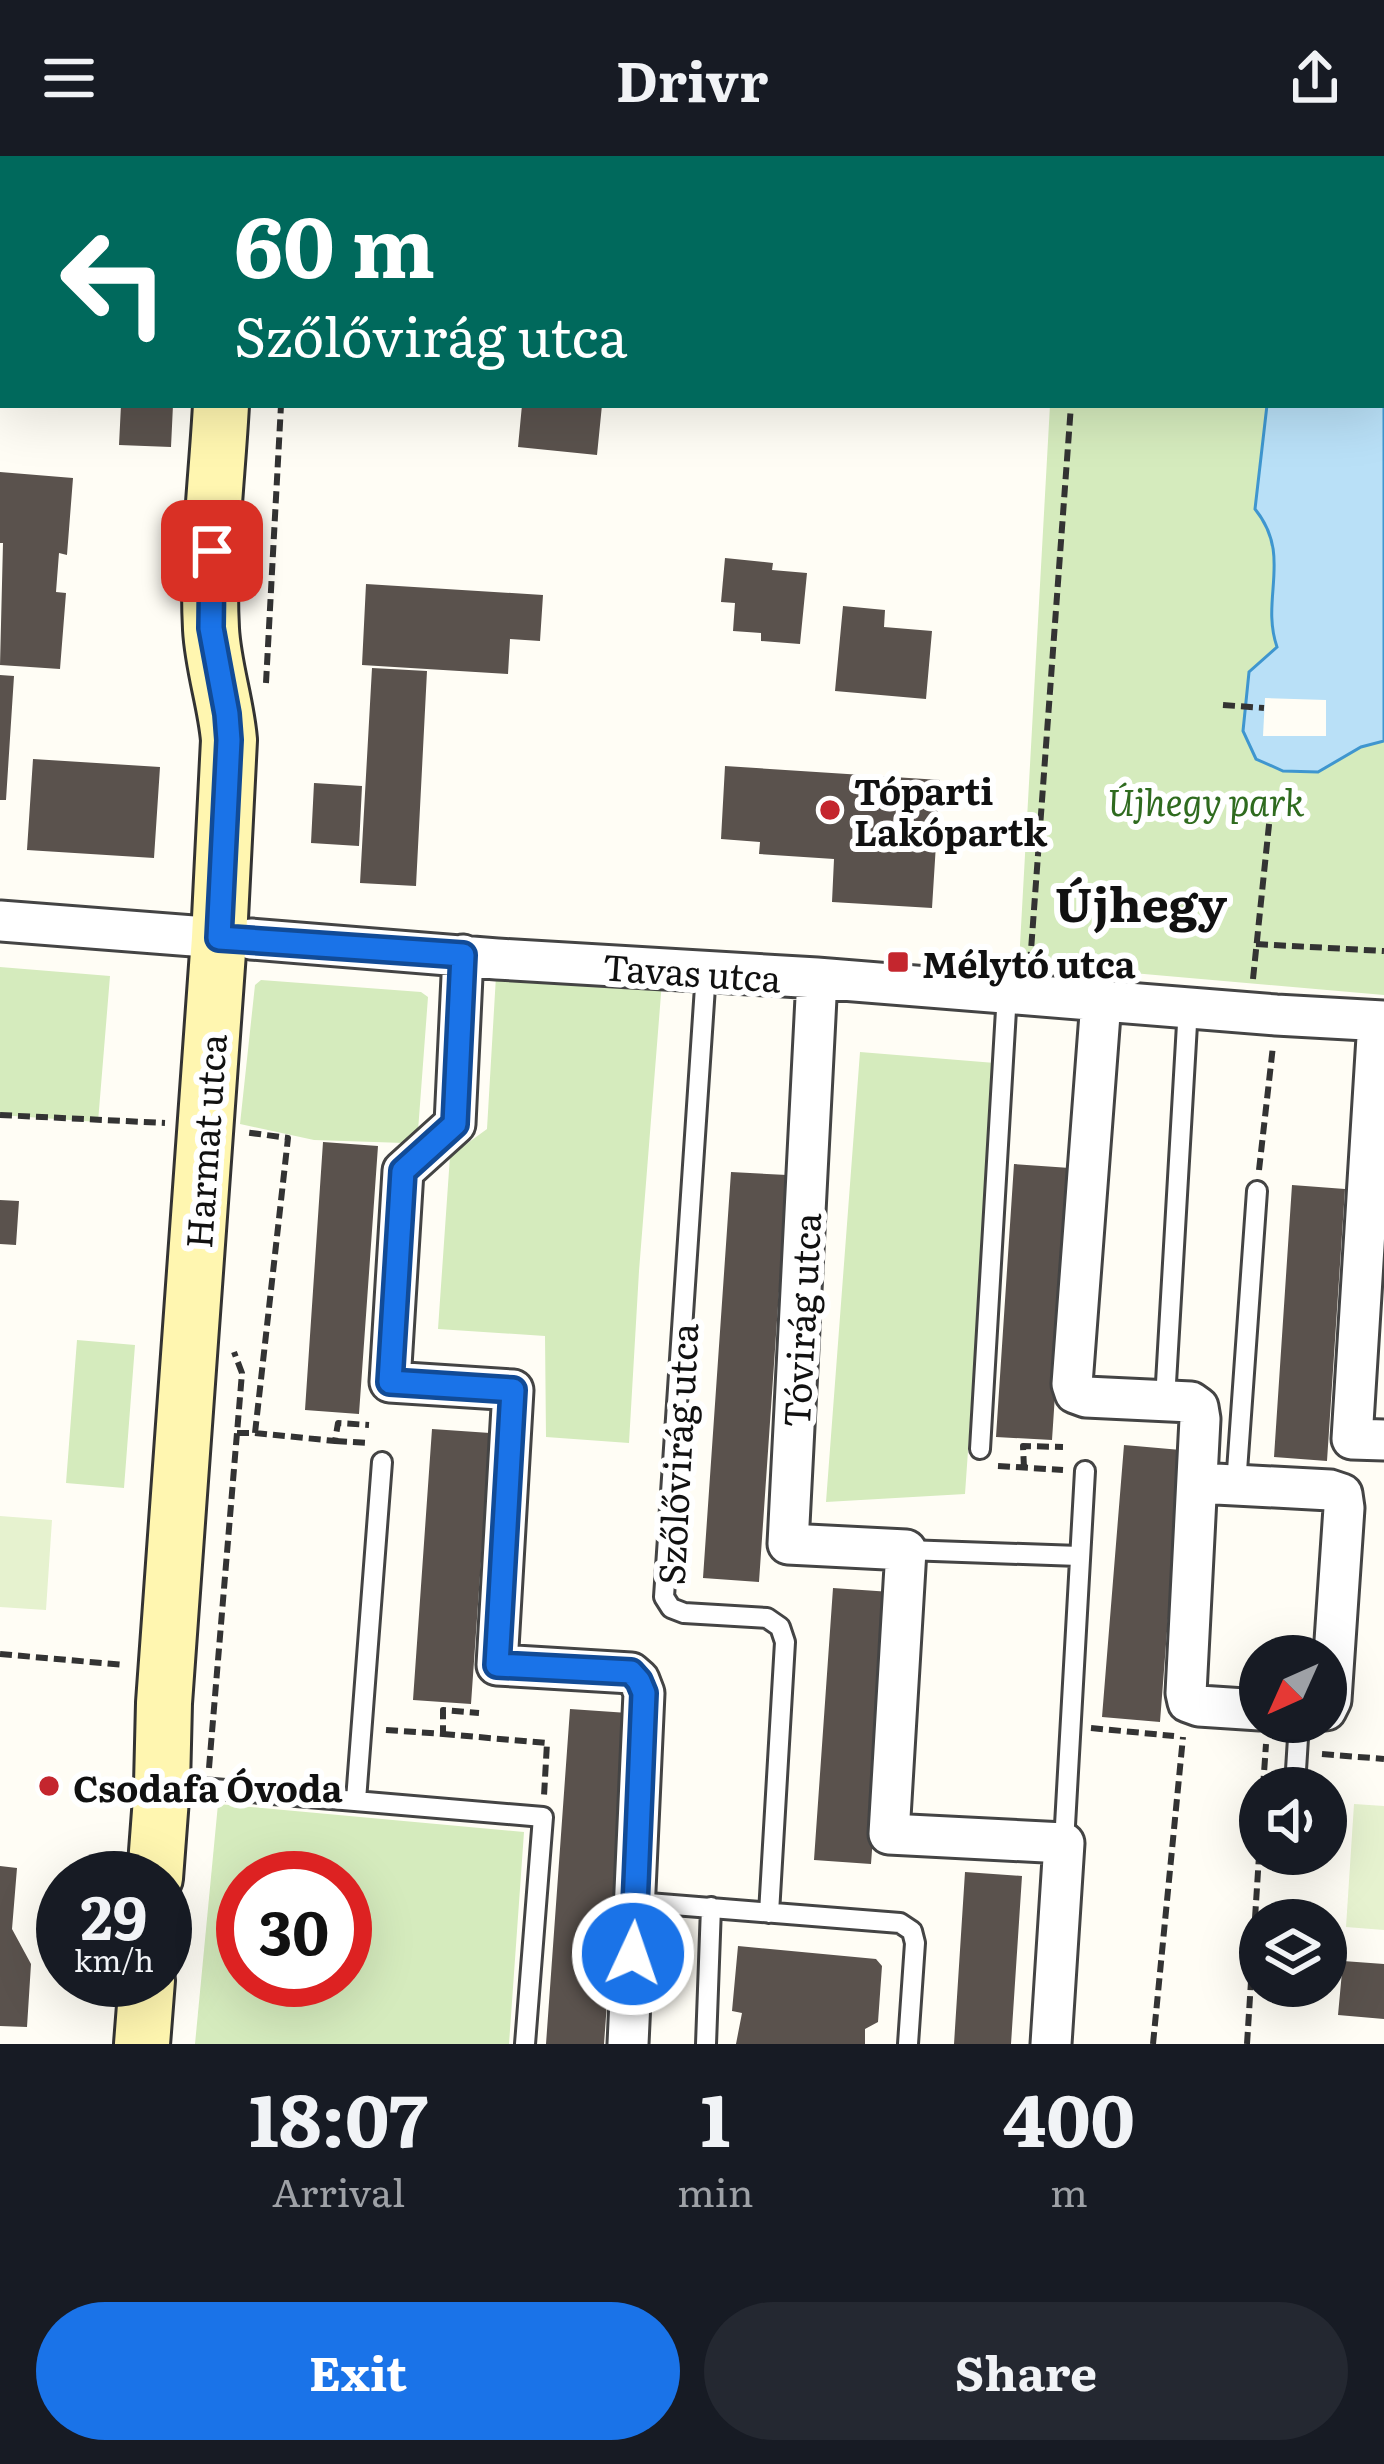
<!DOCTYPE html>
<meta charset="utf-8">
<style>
:root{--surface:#171b24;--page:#242831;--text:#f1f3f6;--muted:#9ea1a6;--accent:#1a73e8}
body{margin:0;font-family:Literata,serif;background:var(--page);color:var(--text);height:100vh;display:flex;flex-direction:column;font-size:45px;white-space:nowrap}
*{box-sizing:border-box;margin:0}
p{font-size:39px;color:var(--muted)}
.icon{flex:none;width:66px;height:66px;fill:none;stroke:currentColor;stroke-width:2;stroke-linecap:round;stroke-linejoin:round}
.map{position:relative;height:1888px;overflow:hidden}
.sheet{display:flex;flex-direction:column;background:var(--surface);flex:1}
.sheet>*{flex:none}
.guide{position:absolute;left:0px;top:0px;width:1386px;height:252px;box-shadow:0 12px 48px #0002;background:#00695c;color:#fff;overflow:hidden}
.needle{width:78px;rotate:225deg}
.fabs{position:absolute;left:1239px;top:1479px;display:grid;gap:24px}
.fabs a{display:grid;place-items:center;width:108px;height:108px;border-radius:50%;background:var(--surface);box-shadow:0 12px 48px #0002;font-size:60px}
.speed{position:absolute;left:36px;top:1695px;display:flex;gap:24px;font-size:60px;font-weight:700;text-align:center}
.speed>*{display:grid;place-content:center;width:156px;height:156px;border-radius:50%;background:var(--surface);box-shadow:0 12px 48px #0002;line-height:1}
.speed small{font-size:30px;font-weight:400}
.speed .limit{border:18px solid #d22;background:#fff;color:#111}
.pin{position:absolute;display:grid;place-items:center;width:102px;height:102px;color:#fff;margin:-51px;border-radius:24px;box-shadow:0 6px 18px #0006}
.me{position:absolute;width:132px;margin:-66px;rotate:3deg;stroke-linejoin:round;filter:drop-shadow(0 0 9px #0008)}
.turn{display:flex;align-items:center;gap:42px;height:252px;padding:0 36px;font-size:54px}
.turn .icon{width:156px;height:156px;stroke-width:2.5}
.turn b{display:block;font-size:84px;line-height:102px}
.eta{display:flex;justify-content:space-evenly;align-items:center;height:204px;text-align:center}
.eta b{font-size:72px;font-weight:700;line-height:84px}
.primary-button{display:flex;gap:24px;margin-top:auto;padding:24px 36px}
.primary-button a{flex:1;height:138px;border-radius:72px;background:var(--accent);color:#fff;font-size:48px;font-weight:700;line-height:138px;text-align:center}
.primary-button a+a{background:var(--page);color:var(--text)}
header{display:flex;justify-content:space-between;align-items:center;height:156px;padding:0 36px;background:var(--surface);font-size:54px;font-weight:700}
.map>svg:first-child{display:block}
.green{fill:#d5ebbd;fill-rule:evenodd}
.pitch{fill:#e6f2cf}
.water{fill:#b9e0f7;stroke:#3f96cf;stroke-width:3}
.pier{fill:#fffdf5}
.building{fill:#5a524d}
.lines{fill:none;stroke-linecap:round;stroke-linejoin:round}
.lane-casing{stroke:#444;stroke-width:24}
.street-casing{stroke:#444;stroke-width:45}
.secondary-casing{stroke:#333;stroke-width:60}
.path{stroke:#333;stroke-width:6;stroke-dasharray:12 6;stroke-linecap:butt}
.lane{stroke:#fff;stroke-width:18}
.street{stroke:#fff;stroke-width:39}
.secondary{stroke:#fff6b0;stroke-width:54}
.route-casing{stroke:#114b97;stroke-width:30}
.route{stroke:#1a73e8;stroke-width:21}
.poi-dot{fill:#c4262e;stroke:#fff;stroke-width:4.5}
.labels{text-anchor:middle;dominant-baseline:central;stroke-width:12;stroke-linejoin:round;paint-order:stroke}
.poi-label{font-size:36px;font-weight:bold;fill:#111;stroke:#fff;text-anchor:start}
.park-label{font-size:36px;font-style:italic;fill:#2f6b1f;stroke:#fff}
.street-label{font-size:36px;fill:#111;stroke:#fff}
.district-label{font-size:48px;font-weight:bold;fill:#111;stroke:#fff}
</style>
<header><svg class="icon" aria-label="menu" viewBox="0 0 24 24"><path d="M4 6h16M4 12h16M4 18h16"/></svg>Drivr<svg class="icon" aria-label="share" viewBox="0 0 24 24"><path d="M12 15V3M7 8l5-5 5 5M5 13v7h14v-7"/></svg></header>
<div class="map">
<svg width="1384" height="1888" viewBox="0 0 1384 1888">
<rect width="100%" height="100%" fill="#fffdf5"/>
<path class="green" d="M 1064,0 L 1384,0 L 1384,839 L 1019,807 L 1050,249 L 1383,249 L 1383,3 L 1063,3 Z
M 497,803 L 663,813 L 639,1115 L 629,1287 L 546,1281 L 545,1180 L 438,1173 L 450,1000 L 487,973 Z
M 0,811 L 110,820 L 98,966 L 0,959 Z
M 261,824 L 421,836 L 428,841 L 418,975 L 404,987 L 314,984 L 240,968 L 255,829 Z
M 860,896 L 995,907 L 965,1338 L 826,1346 Z
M 77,1184 L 135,1189 L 124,1332 L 66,1327 Z
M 218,1648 L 524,1676 L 509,1888 L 195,1888 ZM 243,1722 L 345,1722 L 345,1824 L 243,1824 Z"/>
<path class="pitch" d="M 0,1360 L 52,1364 L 46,1454 L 0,1451 Z
M 1354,1648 L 1384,1650 L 1384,1774 L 1346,1771 Z"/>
<path class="water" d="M 1384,50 L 1384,585 L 1361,591 L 1318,616 L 1283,615 L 1256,603 L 1243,575 L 1249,516 L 1277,491 C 1260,442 1293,400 1255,353 L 1267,249 L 1383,249 Z"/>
<path class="pier" d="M 1265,542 L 1326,544 L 1326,580 L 1263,580 Z"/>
<path class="building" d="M 121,249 L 173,249 L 171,291 L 119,289 Z
M 522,249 L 602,249 L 597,299 L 518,291 Z
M 0,316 L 73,322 L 67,399 L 59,397 L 56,436 L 66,437 L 60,513 L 0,509 L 3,387 L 0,387 Z
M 725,402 L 773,407 L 772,414 L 807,417 L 800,488 L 761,485 L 761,477 L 733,475 L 735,447 L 721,446 Z
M 366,428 L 543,439 L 540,485 L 510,483 L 508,518 L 362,509 Z
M 843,450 L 885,454 L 884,471 L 932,475 L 926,543 L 835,535 Z
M 372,512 L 427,515 L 416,730 L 360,727 Z
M 0,519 L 14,520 L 6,644 L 0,644 Z
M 33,603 L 160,611 L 154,702 L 27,694 Z
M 725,610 L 940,624 L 932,752 L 832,746 L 834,703 L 759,698 L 760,686 L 721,683 Z
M 314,627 L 362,630 L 359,690 L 311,687 Z
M 323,986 L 378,990 L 359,1258 L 305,1254 Z
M 1014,1008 L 1070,1012 L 1052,1284 L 996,1281 Z
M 731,1016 L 787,1019 L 759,1426 L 703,1422 Z
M 1292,1029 L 1345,1033 L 1327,1305 L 1274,1301 Z
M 0,1044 L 19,1045 L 16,1089 L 0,1088 Z
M 432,1273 L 490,1277 L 471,1548 L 413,1544 Z
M 1124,1289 L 1181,1294 L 1160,1566 L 1102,1561 Z
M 833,1432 L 891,1436 L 871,1708 L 814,1704 Z
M 570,1553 L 628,1557 L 604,1888 L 546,1888 Z
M 0,1710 L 17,1712 L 12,1773 L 31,1808 L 27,1871 L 0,1870 Z
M 965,1716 L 1022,1720 L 1011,1888 L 954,1888 Z
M 738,1790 L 876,1803 L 882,1810 L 878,1866 L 865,1873 L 865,1888 L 736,1888 L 742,1857 L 732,1855 Z
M 1343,1805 L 1384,1808 L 1384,1863 L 1338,1859 Z"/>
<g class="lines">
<defs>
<path id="lane" d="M 838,3 L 838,0
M 706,816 L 664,1441 L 671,1452 L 684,1457 L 767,1462 L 780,1471 L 785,1486 L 769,1757
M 1165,1244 L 1188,851
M 980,1293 L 1007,837
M 1236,1329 L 1257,1035
M 906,1394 L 1079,1400
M 1296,1614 L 1299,1566
M 167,1629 L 543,1661 L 525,1888
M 356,1644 L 382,1306
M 1064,1687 L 1085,1315
M 636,1746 L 900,1767 L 912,1775 L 915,1787 L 908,1888
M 706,1888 L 711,1751"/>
<path id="street" d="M 0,765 L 219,782
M 251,783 L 497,803 L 817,822 L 1276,859 L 1384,865
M 463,799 L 455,968 L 403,1015 L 390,1226 L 513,1234 L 497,1509 L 631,1517 L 639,1524 L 644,1537 L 628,1888
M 817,822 L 788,1388 L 906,1394 L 889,1678 L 1064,1687 L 1051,1888
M 1101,845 L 1072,1228 L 1075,1237 L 1086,1241 L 1191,1246 L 1198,1251 L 1200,1263 L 1186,1537 L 1188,1546 L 1199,1550 L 1260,1554
M 1378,865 L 1352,1283 L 1384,1284
M 1197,1327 L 1330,1334 L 1342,1338 L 1344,1352 L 1331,1544 L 1326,1554"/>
<path id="secondary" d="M 236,3 L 237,0
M 155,1722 L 162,1629 L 164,1547 L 219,782 L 229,584 C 226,547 213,511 211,473 C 207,399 217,323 221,249
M 142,1888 L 147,1824"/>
</defs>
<use href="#lane" class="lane-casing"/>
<use href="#street" class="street-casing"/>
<use href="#secondary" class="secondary-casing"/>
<path class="path" d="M 293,3 L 294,0
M 1089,3 L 1089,0
M 266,527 L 281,249
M 1223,549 L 1264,552
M 1256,788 L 1384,795
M 1030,808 L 1071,249
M 1253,823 L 1270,659
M 0,959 L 165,967
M 1259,1014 L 1273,890
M 237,1277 L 255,1277 L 288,982 L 244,976
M 255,1277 L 335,1285 L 338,1267 L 369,1269
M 335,1285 L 368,1287
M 998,1310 L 1063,1314
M 1024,1312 L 1023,1290 L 1063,1291
M 0,1498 L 125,1509
M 1091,1572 L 1174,1580
M 386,1574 L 443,1578 L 443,1554 L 479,1557
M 443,1578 L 547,1587 L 544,1640
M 1322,1598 L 1384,1603
M 209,1612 L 242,1217 L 234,1196
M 1263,1632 L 1266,1588
M 182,1801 L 187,1748
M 1153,1888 L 1183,1581
M 1247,1888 L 1260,1684"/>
<use href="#lane" class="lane"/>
<use href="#street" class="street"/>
<use href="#secondary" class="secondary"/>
</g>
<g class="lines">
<defs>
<path id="route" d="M 212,395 L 211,472 L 227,558 L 229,584 L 219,782 L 463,799 L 455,968 L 403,1015 L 390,1226 L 513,1234 L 497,1509 L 631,1516 L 639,1525 L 644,1537 L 633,1798"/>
</defs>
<use href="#route" class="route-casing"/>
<use href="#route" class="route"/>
</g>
<g class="poi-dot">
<circle cx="830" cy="654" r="12"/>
<rect x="886" y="794" width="24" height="24" rx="6"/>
<circle cx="49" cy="1630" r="12"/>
</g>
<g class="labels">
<g class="poi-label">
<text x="854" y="633">Tóparti<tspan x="854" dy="41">Lakópartk</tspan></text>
<text x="922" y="806">Mélytó utca</text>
<text x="73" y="1630">Csodafa Óvoda</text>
</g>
<g class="park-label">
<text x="1206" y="644">Újhegy park</text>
</g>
<g class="street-label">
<text transform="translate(692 815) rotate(4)">Tavas utca</text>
<text transform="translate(204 985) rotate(-86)">Harmat utca</text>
<text transform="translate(800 1164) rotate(-87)">Tóvirág utca</text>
<text transform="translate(676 1298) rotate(-87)">Szőlővirág utca</text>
</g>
<g class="district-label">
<text x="1141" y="745">Újhegy</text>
</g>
</g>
</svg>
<div class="fabs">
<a><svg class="needle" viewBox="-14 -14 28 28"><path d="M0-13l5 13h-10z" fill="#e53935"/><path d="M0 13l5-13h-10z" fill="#9ea1a6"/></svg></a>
<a><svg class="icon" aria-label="sound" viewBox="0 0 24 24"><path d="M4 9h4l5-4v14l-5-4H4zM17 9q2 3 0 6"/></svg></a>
<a><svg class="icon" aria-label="layers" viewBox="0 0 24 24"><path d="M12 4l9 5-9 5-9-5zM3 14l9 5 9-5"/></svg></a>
</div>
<div class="speed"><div>29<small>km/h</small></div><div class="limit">30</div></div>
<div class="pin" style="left:212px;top:395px;background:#d93025"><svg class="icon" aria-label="arrive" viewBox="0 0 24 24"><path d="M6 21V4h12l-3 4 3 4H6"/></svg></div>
<svg class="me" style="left:633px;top:1798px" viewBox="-20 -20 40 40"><circle r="17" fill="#1a73e8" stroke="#fff" stroke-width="3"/><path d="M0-11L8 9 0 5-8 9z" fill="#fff"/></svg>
<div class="guide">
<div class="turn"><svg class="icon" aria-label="left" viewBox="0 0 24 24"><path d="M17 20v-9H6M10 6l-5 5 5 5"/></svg><div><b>60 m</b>Szőlővirág utca</div></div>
</div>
</div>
<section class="sheet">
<div class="eta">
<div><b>18:07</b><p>Arrival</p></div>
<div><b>1</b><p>min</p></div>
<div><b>400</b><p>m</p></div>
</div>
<div class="primary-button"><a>Exit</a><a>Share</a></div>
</section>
